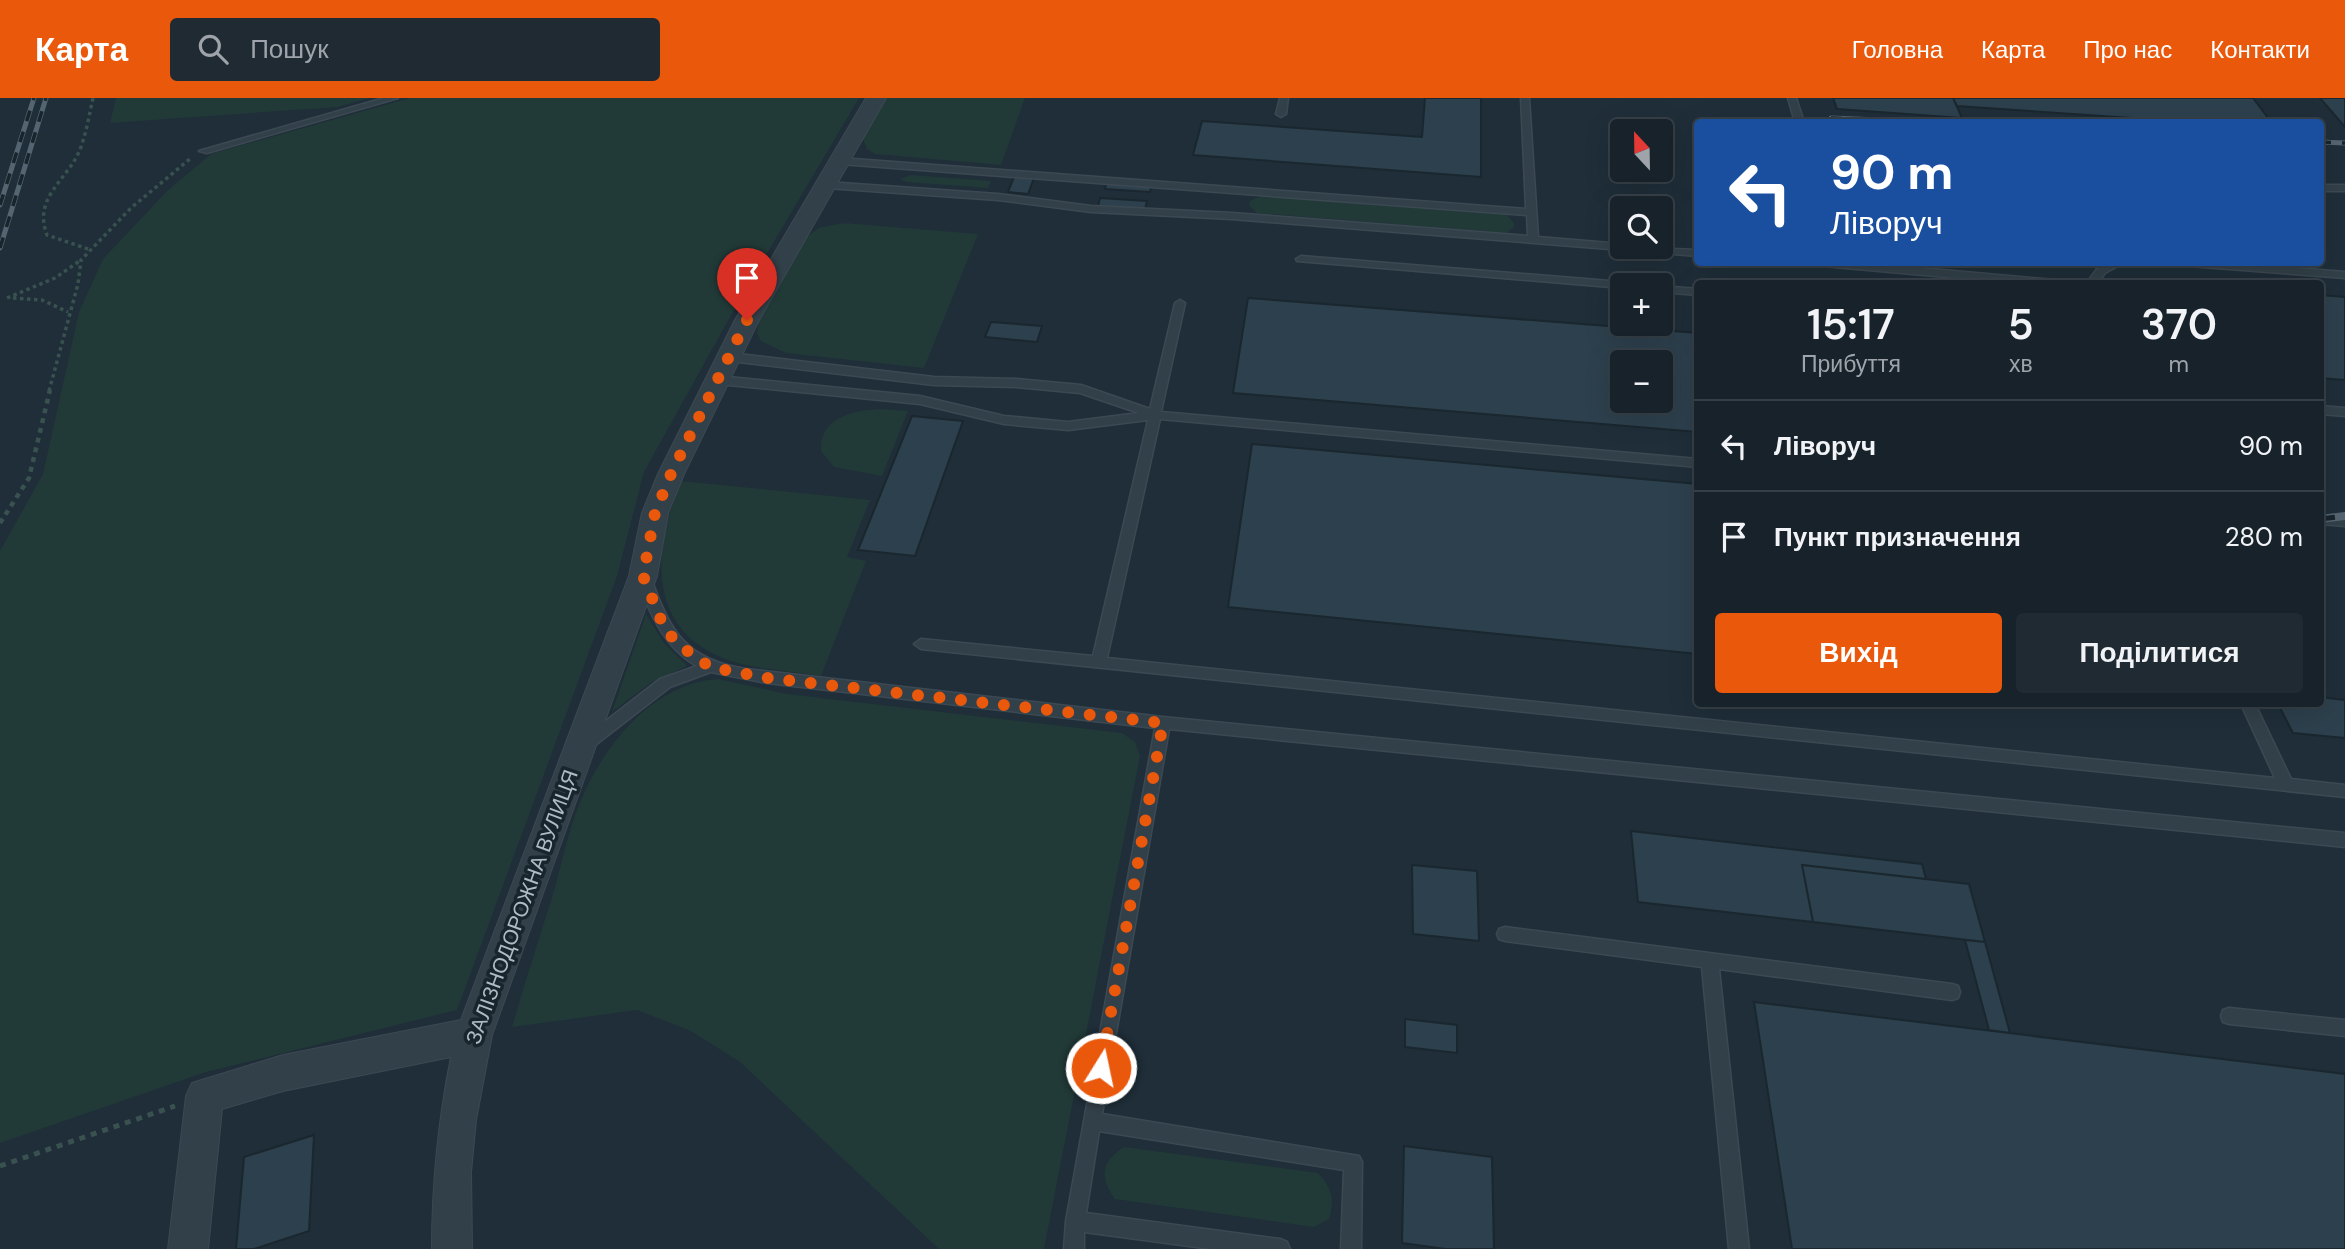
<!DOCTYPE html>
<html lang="uk">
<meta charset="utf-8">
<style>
:root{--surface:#17222b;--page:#202a33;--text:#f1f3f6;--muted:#9ea4a9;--line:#363f47;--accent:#ea580c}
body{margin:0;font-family:"DM Sans",sans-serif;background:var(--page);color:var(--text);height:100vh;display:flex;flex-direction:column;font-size:26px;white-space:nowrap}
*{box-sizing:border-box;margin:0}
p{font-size:23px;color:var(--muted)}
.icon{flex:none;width:38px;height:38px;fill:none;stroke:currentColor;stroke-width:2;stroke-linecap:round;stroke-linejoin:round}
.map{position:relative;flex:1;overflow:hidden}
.panel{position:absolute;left:1694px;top:182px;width:630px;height:427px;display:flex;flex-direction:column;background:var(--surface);border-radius:7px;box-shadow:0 7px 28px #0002,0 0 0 2px var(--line)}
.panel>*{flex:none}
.guide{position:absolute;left:1694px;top:21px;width:630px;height:147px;border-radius:7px;box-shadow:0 7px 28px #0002,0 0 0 2px var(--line);background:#1a4fa0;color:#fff;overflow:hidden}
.needle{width:46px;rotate:338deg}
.controls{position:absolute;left:1610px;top:21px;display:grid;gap:14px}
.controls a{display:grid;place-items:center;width:63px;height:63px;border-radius:7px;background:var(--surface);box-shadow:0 7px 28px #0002,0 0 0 2px var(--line);font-size:35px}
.pin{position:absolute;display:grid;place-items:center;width:60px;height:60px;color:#fff;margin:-72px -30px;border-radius:50% 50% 50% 0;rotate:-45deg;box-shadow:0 0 7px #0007}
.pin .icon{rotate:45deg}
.me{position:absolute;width:77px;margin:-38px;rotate:10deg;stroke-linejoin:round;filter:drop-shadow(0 0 5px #0008)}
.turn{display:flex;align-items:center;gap:24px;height:147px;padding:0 21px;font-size:32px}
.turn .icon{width:91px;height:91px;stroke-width:2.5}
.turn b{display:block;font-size:49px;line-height:60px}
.eta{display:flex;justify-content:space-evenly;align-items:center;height:119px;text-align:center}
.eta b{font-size:42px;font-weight:600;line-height:49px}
.primary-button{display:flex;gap:14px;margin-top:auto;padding:14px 21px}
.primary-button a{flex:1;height:80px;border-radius:7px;background:var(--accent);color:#fff;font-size:28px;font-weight:600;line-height:80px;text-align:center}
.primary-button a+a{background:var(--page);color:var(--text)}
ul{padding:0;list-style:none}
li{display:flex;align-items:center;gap:21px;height:91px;padding:0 21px;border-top:2px solid var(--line)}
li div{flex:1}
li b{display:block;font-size:26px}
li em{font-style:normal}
header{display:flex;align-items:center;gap:42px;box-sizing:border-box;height:98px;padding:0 35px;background:var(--accent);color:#fff}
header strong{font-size:33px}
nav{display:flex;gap:38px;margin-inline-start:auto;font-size:24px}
.search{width:490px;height:63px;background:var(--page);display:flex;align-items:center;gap:18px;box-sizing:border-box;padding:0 24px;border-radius:7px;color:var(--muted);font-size:26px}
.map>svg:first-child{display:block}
.green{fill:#213a38}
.building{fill:#2d404d;stroke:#1a272f;stroke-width:2;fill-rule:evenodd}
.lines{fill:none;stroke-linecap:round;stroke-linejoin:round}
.lane-casing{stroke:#3c4953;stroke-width:3}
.street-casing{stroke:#3c4953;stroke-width:2}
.path-far2{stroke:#395250;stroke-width:3.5;stroke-dasharray:3.5 3.5;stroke-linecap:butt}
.path-far1{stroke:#395250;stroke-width:4.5;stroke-dasharray:5 5;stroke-linecap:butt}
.path{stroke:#395250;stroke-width:5;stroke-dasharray:6 6;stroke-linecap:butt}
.lane{fill:#324049;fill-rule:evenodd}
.street{fill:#324049;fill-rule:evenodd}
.rail-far1-casing{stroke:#546571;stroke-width:5}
.rail-casing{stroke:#546571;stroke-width:8}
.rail-far1{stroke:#18252d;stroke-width:3.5;stroke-dasharray:11;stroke-linecap:butt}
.rail{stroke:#18252d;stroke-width:5;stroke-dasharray:15;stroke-linecap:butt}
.route{stroke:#ea580c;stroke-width:12;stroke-dasharray:0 21.6}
.labels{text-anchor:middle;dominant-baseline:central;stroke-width:7;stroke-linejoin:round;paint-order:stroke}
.street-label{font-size:21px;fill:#acbbc6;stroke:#18252d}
</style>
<header>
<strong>Карта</strong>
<div class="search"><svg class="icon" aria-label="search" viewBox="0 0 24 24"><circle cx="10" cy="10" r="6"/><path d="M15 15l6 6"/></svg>Пошук</div>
<nav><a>Головна</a><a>Карта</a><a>Про нас</a><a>Контакти</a></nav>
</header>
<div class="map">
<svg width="2345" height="1151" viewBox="0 0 2345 1151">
<rect width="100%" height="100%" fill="#1f2e39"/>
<path class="green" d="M 116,0 L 370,0 L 337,9 L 110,25 Z
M 410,0 L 859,0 L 740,201 L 644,374 L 617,478 L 457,912 L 206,974 L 0,1045 L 0,453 L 43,376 L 79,214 L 103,161 L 167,93 L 211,56 Z
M 884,0 L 1025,0 L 1001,67 L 875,56 L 867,51 L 862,38 Z
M 911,77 L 991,83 L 988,90 L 906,84 L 900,81 Z
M 1261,98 L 1507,117 L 1514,125 L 1514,129 L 1507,135 L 1257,115 L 1249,108 L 1250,103 Z
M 844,125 L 978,136 L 924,270 L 786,255 L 761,243 L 757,235 L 759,224 L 802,142 L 819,130 Z
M 882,311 L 908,313 L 882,378 L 834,369 L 821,353 C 819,319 854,312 882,311 Z
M 682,383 L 870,402 L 847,459 L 866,463 L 821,578 C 787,572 747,572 716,557 C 644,524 655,442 682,383 Z
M 646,516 L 664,545 L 687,568 L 652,584 L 612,614 Z
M 718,581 L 787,596 L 1122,635 L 1135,644 L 1140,658 L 1044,1151 L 939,1151 L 740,964 L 691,933 L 637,912 L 512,929 C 525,885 539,840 553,796 C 563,762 570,724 585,693 C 610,640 656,585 718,581 Z
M 1124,1049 L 1318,1075 C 1332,1090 1335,1101 1329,1121 L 1314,1129 L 1115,1101 C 1099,1080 1101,1063 1124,1049 Z"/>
<path class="building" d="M 1425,0 L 1481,0 L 1481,79 L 1193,57 L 1202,23 L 1422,39 Z
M 1833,0 L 1953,0 L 1962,20 L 1837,11 Z
M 1953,0 L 2253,0 L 2271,24 L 2191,24 L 1957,8 Z
M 2320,0 L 2345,0 L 2345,29 Z
M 1014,79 L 1034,80 L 1028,96 L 1008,94 Z
M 1107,82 L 1152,85 L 1150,94 L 1105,91 Z
M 1100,100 L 1147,103 L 1145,112 L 1098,108 Z
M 2320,197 L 2345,199 L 2345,282 L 2320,280 Z
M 1248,200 L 1698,235 L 1698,334 L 1233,295 ZM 1622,264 L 1661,264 L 1661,303 L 1622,303 Z
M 991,224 L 1042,228 L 1037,244 L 985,239 Z
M 912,318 L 963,323 L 915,458 L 858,452 Z
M 1252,346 L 1698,386 L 1698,556 L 1228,509 Z
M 2320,599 L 2345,602 L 2345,640 L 2293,635 L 2278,606 L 2320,606 Z
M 1631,733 L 1922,766 L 1926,781 L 1802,767 L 1813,824 L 1638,804 Z
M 1412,767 L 1477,773 L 1479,843 L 1413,836 Z
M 1802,767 L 1969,786 L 1985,844 L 1813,824 Z
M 1965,842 L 1985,844 L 2010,935 L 1989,932 Z
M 1754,904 L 2345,976 L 2345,1151 L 1792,1151 Z
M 1405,921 L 1457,927 L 1457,955 L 1405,949 Z
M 314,1037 L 309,1133 L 254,1151 L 236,1151 L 244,1059 Z
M 1404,1048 L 1492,1059 L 1494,1151 L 1445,1151 L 1402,1145 Z"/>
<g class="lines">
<defs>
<path id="lane" d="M 384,0 L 398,0 L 207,55 L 199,53 Z
M 1280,0 L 1288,0 L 1286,16 L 1281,19 L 1276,16 Z
M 1521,0 L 1529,0 L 1538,139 L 1622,146 L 1622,149 L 1698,152 L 1698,158 L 1232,121 L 1091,114 L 998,102 L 827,90 L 822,87 L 827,84 L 998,96 L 1091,108 L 1232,115 L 1528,138 L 1527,117 L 840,66 L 835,63 L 840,60 L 1526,111 Z
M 1788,0 L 1796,0 L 1804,24 L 1795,24 Z
M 2320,87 L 2345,87 L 2345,93 L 2320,93 Z
M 1301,158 L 1622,184 L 1627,187 L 1622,187 L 1622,190 L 1297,163 L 1296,161 Z
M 1807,164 L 1854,164 L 2066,183 L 2071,186 L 2024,186 L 1812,167 Z
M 2111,164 L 2125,164 L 2105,175 L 2097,186 L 2086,186 L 2097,171 Z
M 2171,164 L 2223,164 L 2345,174 L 2345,180 L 2176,167 Z
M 1661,188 L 1698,191 L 1698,197 L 1661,194 Z
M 1180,202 L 1185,205 L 1161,314 L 1698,361 L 1698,369 L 1160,321 L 1107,560 L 2275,680 L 2241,606 L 2255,606 L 2291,681 L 2345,687 L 2345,699 L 921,551 L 914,546 L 921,541 L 1093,558 L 1148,322 L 1068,332 L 1004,326 L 920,306 L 718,286 L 712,282 L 718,278 L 920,298 L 1004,318 L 1068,324 L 1139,315 L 1080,295 L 1016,289 L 934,287 L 730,263 L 724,259 L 730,255 L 934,279 L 1016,281 L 1081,287 L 1150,311 L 1175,205 Z
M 2320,308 L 2345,310 L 2345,318 L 2320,316 Z
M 2320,417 L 2345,420 L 2345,428 L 2320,426 Z
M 644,475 L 651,480 C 670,534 686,562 746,571 L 1163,619 L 2345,735 L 2345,749 L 1169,631 L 1102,1016 L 1359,1058 L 1362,1064 L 1361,1151 L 1341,1151 L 1344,1072 L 1099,1033 L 1086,1115 L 1280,1141 L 1287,1144 L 1290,1151 L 1211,1151 L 1084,1134 L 1084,1151 L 1064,1151 L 1066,1123 L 1155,630 L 767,585 L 711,574 L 670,589 L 590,651 L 580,651 L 578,647 L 580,643 L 660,581 L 697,568 C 664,550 649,514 637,480 Z
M 1505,829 L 1952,886 L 1958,888 L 1960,894 L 1958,900 L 1952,902 L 1719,871 L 1749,1151 L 1729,1151 L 1702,869 L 1505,843 L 1499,841 L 1497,836 L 1499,831 Z
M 2229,910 L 2345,922 L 2345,938 L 2229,926 L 2223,924 L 2221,918 L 2223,912 Z"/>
<path id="street" d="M 866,0 L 886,0 L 759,222 L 684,376 L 668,415 L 657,478 L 492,937 L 476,1022 L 471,1074 L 472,1151 L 432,1151 C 432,1085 438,1024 451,959 L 283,993 L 222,1011 L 208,1151 L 168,1151 L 186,998 L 192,985 L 283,957 L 461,922 L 629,478 L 642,415 L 658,376 L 735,222 Z"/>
</defs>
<use href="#lane" class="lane-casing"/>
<use href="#street" class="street-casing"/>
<path class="path-far2" d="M 88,151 L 47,137 C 33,100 65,84 79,54 C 86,37 89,18 93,0
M 7,200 L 55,180 L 81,162
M 13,200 L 42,202 L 68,214
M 49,293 L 78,186 L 81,162 L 131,110 L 191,60"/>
<path class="path-far1" d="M 0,425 L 29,380 L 50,292"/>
<path class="path" d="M 0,1068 L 175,1008"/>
<use href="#lane" class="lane"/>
<use href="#street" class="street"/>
<defs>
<path id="rail-far1" d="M 1831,20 L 1928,24
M 2320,44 L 2345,45
M 0,107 L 34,0
M 0,150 L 46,0"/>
<path id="rail" d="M 2320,421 L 2345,418"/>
</defs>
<use href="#rail-far1" class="rail-far1-casing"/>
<use href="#rail" class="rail-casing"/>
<use href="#rail-far1" class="rail-far1"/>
<use href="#rail" class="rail"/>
</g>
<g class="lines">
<path class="route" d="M 747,222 L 671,376 L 655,415 L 643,478 L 665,532 L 682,549 L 710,569 L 767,580 L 1163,625 L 1101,970"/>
</g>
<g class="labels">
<g class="street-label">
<text transform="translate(522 809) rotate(-70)">ЗАЛІЗНОДОРОЖНА ВУЛИЦЯ</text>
</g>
</g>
</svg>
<div class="controls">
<a><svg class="needle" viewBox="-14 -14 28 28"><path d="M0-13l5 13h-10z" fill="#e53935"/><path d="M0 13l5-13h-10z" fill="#9ea4a9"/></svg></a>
<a><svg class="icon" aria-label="search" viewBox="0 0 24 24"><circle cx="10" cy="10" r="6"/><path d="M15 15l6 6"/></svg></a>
<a>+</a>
<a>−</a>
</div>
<div class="pin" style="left:747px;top:222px;background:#d93025"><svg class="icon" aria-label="arrive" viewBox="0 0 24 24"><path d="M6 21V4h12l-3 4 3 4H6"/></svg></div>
<svg class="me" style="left:1101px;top:970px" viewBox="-20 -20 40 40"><circle r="17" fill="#ea580c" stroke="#fff" stroke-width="3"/><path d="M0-11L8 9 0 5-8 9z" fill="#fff"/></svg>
<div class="guide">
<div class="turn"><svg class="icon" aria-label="left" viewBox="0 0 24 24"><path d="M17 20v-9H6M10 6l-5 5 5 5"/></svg><div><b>90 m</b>Ліворуч</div></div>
</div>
<section class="panel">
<div class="eta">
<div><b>15:17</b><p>Прибуття</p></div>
<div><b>5</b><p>хв</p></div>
<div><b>370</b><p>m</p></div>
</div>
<ul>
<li><svg class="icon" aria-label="left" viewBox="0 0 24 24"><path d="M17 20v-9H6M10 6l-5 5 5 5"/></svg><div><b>Ліворуч</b></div><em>90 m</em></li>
<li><svg class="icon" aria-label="arrive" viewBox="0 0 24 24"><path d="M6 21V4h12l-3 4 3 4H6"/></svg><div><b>Пункт призначення</b></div><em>280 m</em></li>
</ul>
<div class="primary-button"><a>Вихід</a><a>Поділитися</a></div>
</section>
</div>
